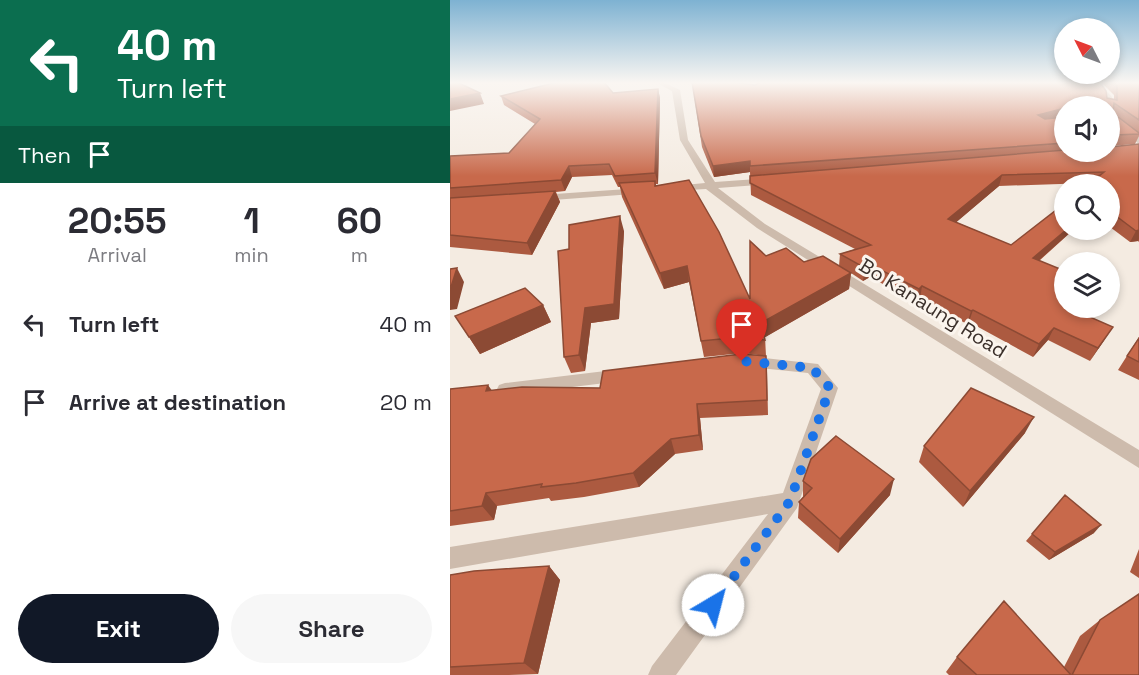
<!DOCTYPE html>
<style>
:root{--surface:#fff;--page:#f7f7f7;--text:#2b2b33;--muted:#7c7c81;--accent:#111827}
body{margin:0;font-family:"Space Grotesk",sans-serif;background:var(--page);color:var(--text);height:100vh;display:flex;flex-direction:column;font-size:22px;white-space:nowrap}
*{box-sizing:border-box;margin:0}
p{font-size:20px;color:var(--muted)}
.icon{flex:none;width:33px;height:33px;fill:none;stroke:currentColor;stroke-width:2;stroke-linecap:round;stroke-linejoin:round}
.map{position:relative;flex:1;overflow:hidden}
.drawer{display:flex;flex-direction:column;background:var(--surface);width:450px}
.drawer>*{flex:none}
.hud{background:#0b6e4f;color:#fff;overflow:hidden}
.needle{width:39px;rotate:312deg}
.controls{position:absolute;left:604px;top:18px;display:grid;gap:12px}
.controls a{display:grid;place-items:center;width:66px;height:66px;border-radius:50%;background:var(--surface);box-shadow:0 3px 9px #0003;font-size:30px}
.pin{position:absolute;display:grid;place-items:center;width:51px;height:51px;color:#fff;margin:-62px -26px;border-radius:50% 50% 50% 0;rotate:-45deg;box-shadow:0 0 6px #0007}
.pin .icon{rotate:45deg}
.me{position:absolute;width:66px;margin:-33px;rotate:37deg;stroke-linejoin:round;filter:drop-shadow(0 0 4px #0008)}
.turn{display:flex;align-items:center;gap:21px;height:126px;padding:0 18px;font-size:27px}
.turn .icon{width:78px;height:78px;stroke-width:2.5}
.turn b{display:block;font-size:42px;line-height:51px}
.then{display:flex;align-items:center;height:57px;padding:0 18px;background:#0003;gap:12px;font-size:22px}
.eta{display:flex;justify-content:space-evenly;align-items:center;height:102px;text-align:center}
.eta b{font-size:36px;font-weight:700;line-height:42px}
.action{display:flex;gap:12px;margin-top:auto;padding:12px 18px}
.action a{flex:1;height:69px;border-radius:36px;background:var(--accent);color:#fff;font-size:24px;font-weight:700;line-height:69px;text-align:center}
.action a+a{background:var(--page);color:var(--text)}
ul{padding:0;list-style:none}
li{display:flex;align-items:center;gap:18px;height:78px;padding:0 18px}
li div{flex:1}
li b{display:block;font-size:22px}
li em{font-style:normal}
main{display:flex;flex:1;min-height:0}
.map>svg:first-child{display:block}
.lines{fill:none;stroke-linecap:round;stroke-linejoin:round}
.minor{fill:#cdbbac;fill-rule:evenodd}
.wall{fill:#ac5a40}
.shaded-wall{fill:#8c4a34}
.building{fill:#c8694b;stroke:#8c4a34;stroke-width:1.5}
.route{stroke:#1a73e8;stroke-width:10;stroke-dasharray:0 18}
.labels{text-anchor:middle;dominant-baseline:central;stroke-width:6;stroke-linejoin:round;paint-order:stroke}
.street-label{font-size:20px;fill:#3b302b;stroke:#fbf5ee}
</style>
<main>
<section class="drawer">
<div class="hud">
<div class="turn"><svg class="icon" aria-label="left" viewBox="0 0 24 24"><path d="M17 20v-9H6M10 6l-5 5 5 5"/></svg><div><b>40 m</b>Turn left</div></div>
<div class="then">Then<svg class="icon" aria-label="arrive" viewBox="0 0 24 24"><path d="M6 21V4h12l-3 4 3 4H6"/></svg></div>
</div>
<div class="eta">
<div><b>20:55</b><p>Arrival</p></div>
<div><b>1</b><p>min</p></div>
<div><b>60</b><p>m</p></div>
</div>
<ul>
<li><svg class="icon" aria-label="left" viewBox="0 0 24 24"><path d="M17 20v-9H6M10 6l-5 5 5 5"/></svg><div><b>Turn left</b></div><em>40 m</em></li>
<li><svg class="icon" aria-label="arrive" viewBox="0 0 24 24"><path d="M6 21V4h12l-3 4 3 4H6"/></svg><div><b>Arrive at destination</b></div><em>20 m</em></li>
</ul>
<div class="action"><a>Exit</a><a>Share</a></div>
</section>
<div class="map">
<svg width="689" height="675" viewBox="0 0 689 675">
<rect width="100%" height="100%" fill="#f4ebe1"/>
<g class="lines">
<path class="minor" d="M 205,82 L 213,82 L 230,90 L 238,140 L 265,182 L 320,178 L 325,181 L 320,184 L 268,188 L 315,224 L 689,450 L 689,468 L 307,228 L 256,189 L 220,191 L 220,187 L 224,186 L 255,183 L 230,140 L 222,91 Z
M 641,82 L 648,82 L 662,97 L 662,108 L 655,106 L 655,99 Z
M 660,115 L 689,136 L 689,144 L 660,121 Z
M 192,188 L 196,189 L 196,193 L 90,201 L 85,198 L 90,195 Z
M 297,356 L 368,364 L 388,388 L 347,508 L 226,675 L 198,675 L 202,666 L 318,514 L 0,569 L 0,547 L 333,493 L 371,389 L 358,373 L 291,366 L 289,362 L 291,358 Z
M 172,369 L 178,371 L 180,375 L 178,379 L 172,381 L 55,395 L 49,393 L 47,389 L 49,385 L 55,383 Z"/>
</g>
<path class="wall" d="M 242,82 L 305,85 L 657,98 L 664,99 L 664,95 L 651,82 L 689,82 L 689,136 L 685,144 L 660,146 L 660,106 L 615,106 L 615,152 L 689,144 L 689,242 L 688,241 L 680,242 L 660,227 L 660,184 L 640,183 L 549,186 L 506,222 L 561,245 L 622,231 L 589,261 L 615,308 L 641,308 L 635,315 L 655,339 L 640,361 L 598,340 L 583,357 L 519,322 L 517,324 L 470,299 L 466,302 L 420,277 L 413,281 L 401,273 L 399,289 L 315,337 L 316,356 L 293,353 L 254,357 L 239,282 L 214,289 L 172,197 L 170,187 L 168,187 L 162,175 L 122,177 L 115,191 L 106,192 L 110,202 L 82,255 L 0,247 L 0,156 L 59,153 L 85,124 L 54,105 L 51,96 L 163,93 L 208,89 L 210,98 L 208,184 L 206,184 L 206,185 L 300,299 L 316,256 L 354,262 L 389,266 L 390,254 L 405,249 L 301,195 L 300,172 L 264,177 L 252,147 Z
M 174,231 L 169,319 L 141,323 L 135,371 L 121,373 L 114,357 L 119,249 Z
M 93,305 L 101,322 L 30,354 L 5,316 Z
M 689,337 L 689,380 L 668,370 Z
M 317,371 L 318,415 L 250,418 L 253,450 L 225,454 L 189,487 L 134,497 L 101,501 L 99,498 L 47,506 L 44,520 L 0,526 L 0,389 L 42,390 L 150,388 Z
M 575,433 L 513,507 L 469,462 L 474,446 Z
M 353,481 L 440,495 L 388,553 L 348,518 L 349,502 L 353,497 Z
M 644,533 L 599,560 L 576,541 L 582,534 Z
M 689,549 L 689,578 L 680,572 Z
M 99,566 L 110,580 L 88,674 L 59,675 L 0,675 L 0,575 Z
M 650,620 L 689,675 L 499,675 L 496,672 L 507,657 L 614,667 L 630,636 Z"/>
<path class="shaded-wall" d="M 208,89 L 210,98 L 208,184 L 205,173 Z
M 30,93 L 34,104 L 0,111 L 0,99 Z
M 615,108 L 615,117 L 585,124 L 588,115 Z
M 300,161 L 300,172 L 264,177 L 263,166 Z
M 119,166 L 122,177 L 115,191 L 111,180 Z
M 552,175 L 549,186 L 496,231 L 498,219 Z
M 105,191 L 110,202 L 82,255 L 77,243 Z
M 170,216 L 174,231 L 169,319 L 141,323 L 135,371 L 129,355 L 135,308 Z
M 616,230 L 623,230 L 578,270 L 583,258 Z
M 689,230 L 689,239 L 688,241 L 680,242 L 686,231 Z
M 421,265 L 420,277 L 413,281 L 415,268 Z
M 237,266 L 239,282 L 214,289 L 210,273 Z
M 7,268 L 14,282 L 7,309 L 0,310 L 0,290 Z
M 401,273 L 399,289 L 312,339 L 311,323 Z
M 472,286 L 470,299 L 466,302 L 469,289 Z
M 93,305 L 101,322 L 30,354 L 19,337 Z
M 638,308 L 641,308 L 626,326 L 633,314 Z
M 523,310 L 519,322 L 517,324 L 521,311 Z
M 663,327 L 655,339 L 640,361 L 648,348 Z
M 604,328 L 598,340 L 583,357 L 589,344 Z
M 38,385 L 48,399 L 36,391 Z
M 247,404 L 250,418 L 253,450 L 249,435 Z
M 584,417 L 575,433 L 513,507 L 520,491 Z
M 221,439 L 225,454 L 189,487 L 183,473 Z
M 444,479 L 440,495 L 388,553 L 390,539 Z
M 36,493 L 47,506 L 44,520 L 32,506 Z
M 651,525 L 644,533 L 599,560 L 605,552 Z
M 99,566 L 110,580 L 88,674 L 74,663 Z"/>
<path class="building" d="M 0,82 L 7,82 L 30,93 L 0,99 Z
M 108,82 L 154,82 L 163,93 L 208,89 L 205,173 L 165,176 L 159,164 L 119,166 L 111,180 L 0,188 L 0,156 L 59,153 L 90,119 L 51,96 Z
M 242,82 L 281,82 L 305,85 L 311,82 L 650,82 L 656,91 L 657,98 L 667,100 L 667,86 L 663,82 L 689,82 L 689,120 L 664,103 L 663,113 L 689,133 L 689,134 L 664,135 L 662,139 L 660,140 L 660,106 L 615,106 L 615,108 L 588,115 L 595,119 L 615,117 L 615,143 L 300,166 L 300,161 L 263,166 L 251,136 Z
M 689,144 L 689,230 L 686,231 L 666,216 L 663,216 L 660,214 L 660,184 L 639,184 L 654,172 L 552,175 L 498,219 L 561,245 L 614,204 L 615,206 L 616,230 L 583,258 L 615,271 L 615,308 L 638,308 L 633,314 L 663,327 L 648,348 L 604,328 L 589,344 L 523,310 L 521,311 L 472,286 L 469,289 L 421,265 L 415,268 L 390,254 L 421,245 L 300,183 L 300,176 L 615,150 L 615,152 L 660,152 L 660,147 Z
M 239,180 L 269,232 L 300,299 L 300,241 L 316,256 L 336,248 L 354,262 L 373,256 L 401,273 L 311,323 L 315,340 L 291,337 L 251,341 L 237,266 L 210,273 L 169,183 L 205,181 L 205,186 Z
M 105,191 L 77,243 L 0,235 L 0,198 Z
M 170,216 L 164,304 L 135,308 L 129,355 L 114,357 L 108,251 L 119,249 L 119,225 Z
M 7,268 L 0,290 L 0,269 Z
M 75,288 L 93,305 L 19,337 L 5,316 Z
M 689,338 L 689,362 L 677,356 Z
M 291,354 L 316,356 L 317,400 L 247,404 L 249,435 L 221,439 L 183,473 L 126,483 L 91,487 L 92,484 L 36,493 L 32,506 L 0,511 L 0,389 L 38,385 L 36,391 L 72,387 L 150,388 L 153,371 Z
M 521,388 L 584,417 L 520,491 L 474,446 Z
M 386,436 L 444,479 L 390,539 L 349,502 L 362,488 L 353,481 L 361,459 Z
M 615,495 L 651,525 L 605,552 L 582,534 Z
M 99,566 L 74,663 L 0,667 L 0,575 L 24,571 Z
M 689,594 L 689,675 L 622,675 L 650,620 Z
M 554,601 L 621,675 L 527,675 L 507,657 Z"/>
<linearGradient id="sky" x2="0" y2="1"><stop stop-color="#7eb2d2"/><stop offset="0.47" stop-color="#faf6f2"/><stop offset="1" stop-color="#faf6f2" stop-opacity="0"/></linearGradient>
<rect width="689" height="176" fill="url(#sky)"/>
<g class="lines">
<path class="route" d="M 263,605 L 340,501 L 380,388 L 362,368 L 292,361"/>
</g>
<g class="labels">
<g class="street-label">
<text transform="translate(483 308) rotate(32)">Bo Kanaung Road</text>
</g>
</g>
</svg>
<div class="controls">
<a><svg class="needle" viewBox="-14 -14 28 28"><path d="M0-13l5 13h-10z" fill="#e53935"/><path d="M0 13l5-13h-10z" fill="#7c7c81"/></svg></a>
<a><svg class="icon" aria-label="sound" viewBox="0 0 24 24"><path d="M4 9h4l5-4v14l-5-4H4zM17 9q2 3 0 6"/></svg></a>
<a><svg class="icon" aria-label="search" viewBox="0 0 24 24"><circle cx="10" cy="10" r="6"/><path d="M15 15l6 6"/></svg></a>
<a><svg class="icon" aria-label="layers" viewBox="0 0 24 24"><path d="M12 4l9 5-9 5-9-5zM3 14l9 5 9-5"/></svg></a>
</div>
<div class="pin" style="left:292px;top:361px;background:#d93025"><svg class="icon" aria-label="arrive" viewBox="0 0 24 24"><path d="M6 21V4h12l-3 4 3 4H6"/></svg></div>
<svg class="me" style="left:263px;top:605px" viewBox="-20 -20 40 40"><circle r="19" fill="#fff"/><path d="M0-13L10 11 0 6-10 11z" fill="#1a73e8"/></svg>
</div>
</main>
